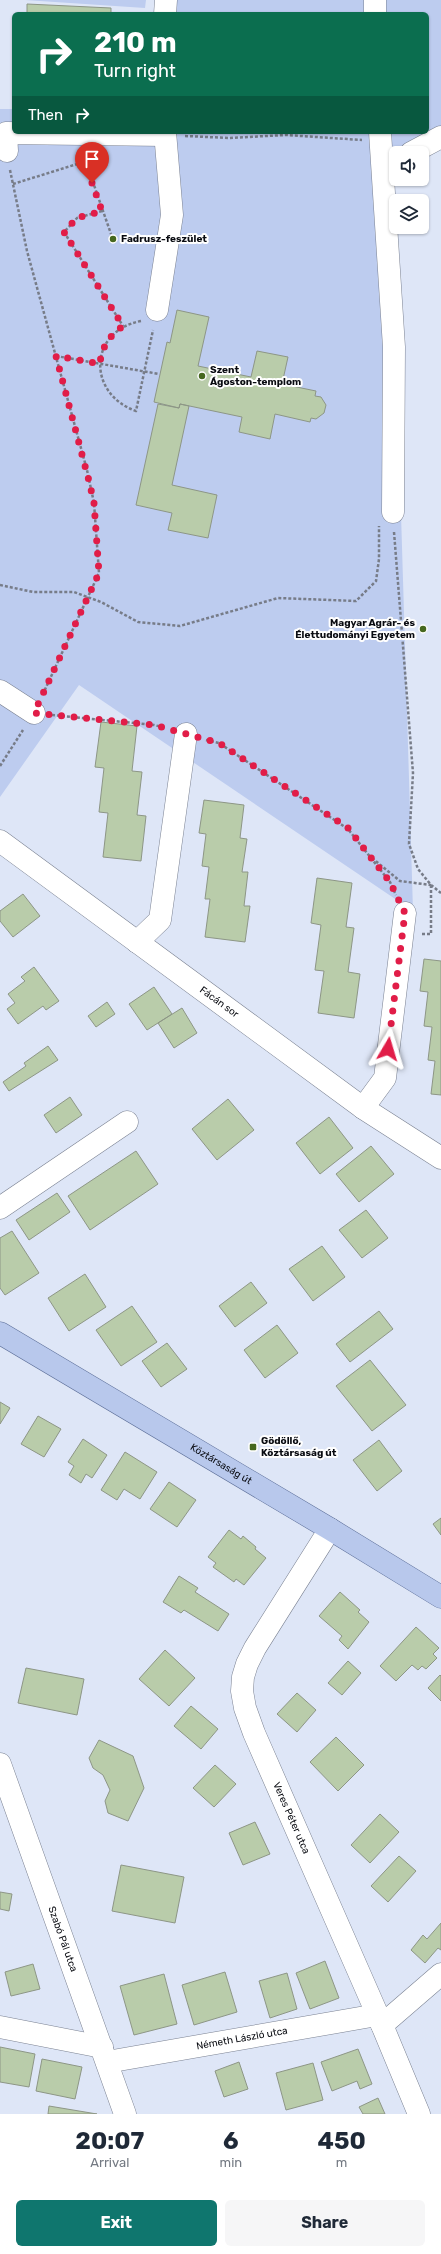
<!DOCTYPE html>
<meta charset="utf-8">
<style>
:root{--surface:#fff;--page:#f6f6f7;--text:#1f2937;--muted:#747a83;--accent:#0f766e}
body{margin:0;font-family:Rubik,sans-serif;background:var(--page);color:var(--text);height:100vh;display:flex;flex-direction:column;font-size:15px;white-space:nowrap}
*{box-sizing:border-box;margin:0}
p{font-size:13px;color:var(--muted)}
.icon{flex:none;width:22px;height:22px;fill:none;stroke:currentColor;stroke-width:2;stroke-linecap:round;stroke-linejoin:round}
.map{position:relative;height:2114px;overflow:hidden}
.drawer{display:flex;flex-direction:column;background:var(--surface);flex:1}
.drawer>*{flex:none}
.top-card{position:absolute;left:12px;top:12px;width:417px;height:122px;border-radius:6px;box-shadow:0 1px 3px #0004;background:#0b6e4f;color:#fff;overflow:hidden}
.buttons{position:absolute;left:389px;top:146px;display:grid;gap:8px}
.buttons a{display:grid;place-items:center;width:40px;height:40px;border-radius:6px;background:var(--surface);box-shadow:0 1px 3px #0004;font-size:20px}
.pin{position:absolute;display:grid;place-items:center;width:34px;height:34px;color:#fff;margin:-41px -17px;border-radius:50% 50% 50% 0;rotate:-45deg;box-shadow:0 0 4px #0007}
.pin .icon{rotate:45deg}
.me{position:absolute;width:44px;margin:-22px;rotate:7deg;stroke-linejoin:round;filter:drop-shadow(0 0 3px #0008)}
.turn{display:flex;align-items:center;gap:14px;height:84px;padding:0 16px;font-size:18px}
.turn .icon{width:52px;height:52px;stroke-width:2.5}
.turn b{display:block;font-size:28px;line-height:34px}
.then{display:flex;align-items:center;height:38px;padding:0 16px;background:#0003;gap:8px;font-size:15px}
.eta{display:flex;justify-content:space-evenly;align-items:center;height:68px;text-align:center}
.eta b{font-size:24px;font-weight:700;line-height:28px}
.action{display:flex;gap:8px;margin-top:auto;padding:8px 16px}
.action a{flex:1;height:46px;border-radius:6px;background:var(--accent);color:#fff;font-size:16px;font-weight:700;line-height:46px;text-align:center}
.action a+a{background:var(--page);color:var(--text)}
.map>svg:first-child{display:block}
.green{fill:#bdccef}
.building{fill:#b9ccaa;stroke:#8d9686}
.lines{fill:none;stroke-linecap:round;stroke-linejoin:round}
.minor-casing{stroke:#7b8292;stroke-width:23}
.major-casing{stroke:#5c6e98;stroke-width:23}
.path{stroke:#777c88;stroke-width:2.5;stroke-dasharray:3 2;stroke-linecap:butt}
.minor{stroke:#fff;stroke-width:22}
.major{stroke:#b8c8ec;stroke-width:22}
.route{stroke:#e11d48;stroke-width:7;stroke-dasharray:0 12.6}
.poi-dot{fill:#46681f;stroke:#fff;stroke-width:1.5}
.labels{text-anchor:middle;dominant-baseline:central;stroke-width:4;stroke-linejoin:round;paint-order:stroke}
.poi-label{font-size:10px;font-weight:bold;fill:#090b11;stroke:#fff;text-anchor:start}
.street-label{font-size:10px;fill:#090b11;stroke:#fff}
</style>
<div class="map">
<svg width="441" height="2114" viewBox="0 0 441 2114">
<rect width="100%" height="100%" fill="#dee6f7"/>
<path class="green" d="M 25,0 L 146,0 L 145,8 Z
M 159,0 L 441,0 L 441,146 L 422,153 L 388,153 L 396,348 L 413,911 L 79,685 L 0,797 L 0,109 L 14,109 L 14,132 L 427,132 L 427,14 L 158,14 Z"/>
<path class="building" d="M 27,4 L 111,8 L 111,14 L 27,14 Z
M 177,310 L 209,317 L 198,366 L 251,377 L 257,351 L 288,357 L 282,384 L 316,391 L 315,396 L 321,397 L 326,405 L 324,413 L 316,419 L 311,418 L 310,422 L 275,414 L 270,439 L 239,432 L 242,417 L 180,404 L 179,408 L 154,402 L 167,342 L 170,343 Z
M 158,404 L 179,408 L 180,404 L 189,406 L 172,485 L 217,495 L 208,538 L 168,530 L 172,513 L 136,505 Z
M 101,722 L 137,726 L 132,771 L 142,772 L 137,815 L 146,816 L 141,861 L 103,857 L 108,813 L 99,812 L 104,768 L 95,767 Z
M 204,800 L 244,805 L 240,838 L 247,839 L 242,872 L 248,872 L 244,906 L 250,906 L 245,942 L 205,937 L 210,899 L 205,899 L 209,867 L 202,866 L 206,834 L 199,833 Z
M 317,878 L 352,883 L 346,927 L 354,928 L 348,972 L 360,974 L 354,1018 L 318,1013 L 324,971 L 315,970 L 321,925 L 311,923 Z
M 23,894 L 40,916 L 13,937 L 0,921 L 0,911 Z
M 424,959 L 441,961 L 441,1095 L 431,1094 L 435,1061 L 428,1060 L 432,1027 L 424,1026 L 428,992 L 420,991 Z
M 34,967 L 59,1001 L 46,1010 L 43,1006 L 18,1024 L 7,1009 L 15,1003 L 8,994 L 25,981 L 21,977 Z
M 154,987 L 172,1014 L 147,1030 L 129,1004 Z
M 107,1002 L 115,1014 L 96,1027 L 88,1016 Z
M 182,1008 L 197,1033 L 174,1048 L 158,1023 Z
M 48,1046 L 58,1060 L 9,1091 L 3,1082 L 26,1066 L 24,1063 Z
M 70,1097 L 82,1115 L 56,1133 L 44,1115 Z
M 228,1099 L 254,1130 L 217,1160 L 192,1129 Z
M 329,1117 L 353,1148 L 320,1174 L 296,1143 Z
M 371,1146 L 394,1174 L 359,1202 L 336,1174 Z
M 136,1151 L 158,1184 L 90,1230 L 68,1196 Z
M 57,1193 L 70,1212 L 29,1240 L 16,1220 Z
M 366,1210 L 388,1238 L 362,1258 L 339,1230 Z
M 12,1231 L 39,1273 L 5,1295 L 0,1288 L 0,1238 Z
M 322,1246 L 345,1277 L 313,1301 L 289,1269 Z
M 85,1274 L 106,1307 L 69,1331 L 48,1298 Z
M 251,1282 L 267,1303 L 235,1327 L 219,1306 Z
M 132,1306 L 157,1342 L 121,1366 L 96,1330 Z
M 379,1311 L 393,1329 L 350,1362 L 336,1344 Z
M 277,1325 L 298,1353 L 265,1378 L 244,1350 Z
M 167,1343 L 187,1369 L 161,1387 L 142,1361 Z
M 370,1360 L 406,1405 L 372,1431 L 336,1386 Z
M 0,1402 L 10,1408 L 0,1424 Z
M 38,1416 L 61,1429 L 44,1457 L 21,1444 Z
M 83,1439 L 107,1455 L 92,1478 L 86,1474 L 81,1483 L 69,1475 L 74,1466 L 68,1462 Z
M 379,1440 L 402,1471 L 377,1491 L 353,1460 Z
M 125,1452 L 157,1472 L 140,1499 L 124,1489 L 117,1500 L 101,1490 Z
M 169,1482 L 196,1500 L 177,1527 L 150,1509 Z
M 441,1518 L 441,1535 L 433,1524 Z
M 229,1530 L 241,1539 L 243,1536 L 256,1547 L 255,1549 L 266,1558 L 244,1585 L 236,1579 L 234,1582 L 213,1567 L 216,1563 L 208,1557 Z
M 179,1576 L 198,1588 L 195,1592 L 229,1614 L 218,1631 L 184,1610 L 181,1613 L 163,1602 Z
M 340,1592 L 360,1610 L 358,1612 L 369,1622 L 348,1649 L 339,1640 L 342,1636 L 319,1616 Z
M 416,1627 L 439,1648 L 433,1654 L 437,1658 L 426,1669 L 422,1666 L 418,1670 L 412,1665 L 396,1681 L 380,1666 Z
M 165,1650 L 195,1678 L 169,1706 L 139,1679 Z
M 348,1661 L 361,1673 L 342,1695 L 328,1683 Z
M 26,1668 L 84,1679 L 77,1715 L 18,1703 Z
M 440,1675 L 441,1676 L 441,1701 L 428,1688 Z
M 297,1693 L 316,1710 L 297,1732 L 277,1714 Z
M 191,1706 L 218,1729 L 201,1749 L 174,1726 Z
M 336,1737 L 364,1765 L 338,1791 L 310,1762 Z
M 99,1740 L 133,1756 L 144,1788 L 128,1821 L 108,1813 L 105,1801 L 110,1790 L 103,1775 L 93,1768 L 89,1758 Z
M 215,1765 L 236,1784 L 214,1807 L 193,1788 Z
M 380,1814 L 399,1832 L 370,1863 L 351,1845 Z
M 255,1822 L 270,1854 L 243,1865 L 229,1833 Z
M 399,1856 L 416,1871 L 388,1902 L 371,1886 Z
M 121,1865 L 184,1877 L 175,1923 L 112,1911 Z
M 0,1892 L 12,1894 L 9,1911 L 0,1909 Z
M 441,1923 L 441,1950 L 438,1948 L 425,1963 L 411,1950 L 423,1935 L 427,1939 Z
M 325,1961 L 339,1998 L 310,2009 L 296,1973 Z
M 33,1964 L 40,1989 L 11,1996 L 5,1972 Z
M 225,1972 L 237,2012 L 194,2025 L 182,1985 Z
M 287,1973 L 297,2009 L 270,2018 L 259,1981 Z
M 164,1974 L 177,2024 L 134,2035 L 120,1986 Z
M 0,2047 L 35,2054 L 29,2087 L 0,2082 Z
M 358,2049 L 372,2084 L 360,2089 L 357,2081 L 332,2091 L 321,2062 Z
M 42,2059 L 82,2067 L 75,2099 L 36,2091 Z
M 239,2062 L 248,2089 L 224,2097 L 215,2071 Z
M 313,2063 L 323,2100 L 286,2110 L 276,2073 Z
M 378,2098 L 385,2114 L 363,2114 L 359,2107 Z
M 49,2106 L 97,2114 L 48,2114 Z"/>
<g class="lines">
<defs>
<g id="minor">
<path d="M 375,0 L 375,14"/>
<path d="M 165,14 L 166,0"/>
<path d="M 380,132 L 394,347 L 393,512"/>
<path d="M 7,151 L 6,133 L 165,135"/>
<path d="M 411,153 L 441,137"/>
<path d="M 157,310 L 172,215 L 165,132"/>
<path d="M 0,691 L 34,713"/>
<path id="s1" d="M 0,841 L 363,1108 L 441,1158"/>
<path d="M 137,942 L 160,920 L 186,734"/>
<path d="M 363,1108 L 385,1078 L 405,913"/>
<path d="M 0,1208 L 127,1122"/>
<path id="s2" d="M 330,1529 L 255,1648 L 247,1664 L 243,1677 L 242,1691 L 245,1708 L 254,1733 L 382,2025 L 419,2114"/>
<path id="s3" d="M 0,1764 L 125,2114"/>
<path d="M 382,2025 L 441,1974"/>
<path d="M 0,2027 L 102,2047"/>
<path id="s4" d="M 107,2062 L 377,2015"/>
</g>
<g id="major">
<path id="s5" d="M 0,1333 L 330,1529 L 441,1597"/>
</g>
</defs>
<use href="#minor" class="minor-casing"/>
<use href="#major" class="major-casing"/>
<path class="path" d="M 185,136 L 229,138 L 286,135 L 362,140
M 86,162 L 111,234
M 10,170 L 27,251 L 87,470 L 94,503 L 99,573 L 42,696
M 13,184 L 103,156
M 102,211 L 77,218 L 64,232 L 123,326
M 141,321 C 88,331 87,394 136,411 L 153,330
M 56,356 L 159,374
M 394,532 L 413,773 L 409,844 L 418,869 L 431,885 L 441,893
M 0,585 L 33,592 L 74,592 L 101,602 L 138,622 L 180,626 L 278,598 L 356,601 L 376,581 L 379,559 L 379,526
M 52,715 L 154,725 L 166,728
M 206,740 L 219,743 L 348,829 L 390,882 L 396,895
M 0,766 L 23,730
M 372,858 L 400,881 L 431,885
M 422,934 L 431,934 L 431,886"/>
<use href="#minor" class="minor"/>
<use href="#major" class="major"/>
</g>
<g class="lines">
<path class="route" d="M 92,183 L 102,211 L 77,218 L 64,232 L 123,326 C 110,335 101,348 100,364 L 56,356 L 89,481 L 94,503 L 99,573 L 34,713 L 154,725 L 219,743 L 348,828 L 390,882 L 405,913 L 388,1049"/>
</g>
<g class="poi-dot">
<circle cx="113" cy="239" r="4"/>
<circle cx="202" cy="376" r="4"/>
<circle cx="423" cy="629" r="4"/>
<rect x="249" y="1443" width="8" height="8" rx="2"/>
</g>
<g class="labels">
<g class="poi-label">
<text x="121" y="239">Fadrusz-feszület</text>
<text x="210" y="370">Szent<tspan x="210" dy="12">Ágoston-templom</tspan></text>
<text x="415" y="623" text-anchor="end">Magyar Agrár- és<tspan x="415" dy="12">Élettudományi Egyetem</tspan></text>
<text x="261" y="1441">Gödöllő,<tspan x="261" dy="12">Köztársaság út</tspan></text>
</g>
<g class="street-label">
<text stroke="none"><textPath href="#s1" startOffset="272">Fácán sor</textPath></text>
<text stroke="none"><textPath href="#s5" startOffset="257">Köztársaság út</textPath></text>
<text stroke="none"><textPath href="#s2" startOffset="323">Veres Péter utca</textPath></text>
<text stroke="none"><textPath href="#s3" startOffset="186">Szabó Pál utca</textPath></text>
<text stroke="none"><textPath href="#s4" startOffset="137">Németh László utca</textPath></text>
</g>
</g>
</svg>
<div class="buttons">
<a><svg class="icon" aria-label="sound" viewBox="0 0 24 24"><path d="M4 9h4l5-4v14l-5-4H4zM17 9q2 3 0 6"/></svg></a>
<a><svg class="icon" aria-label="layers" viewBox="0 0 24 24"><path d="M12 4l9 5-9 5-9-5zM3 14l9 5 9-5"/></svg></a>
</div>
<div class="pin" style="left:92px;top:183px;background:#d93025"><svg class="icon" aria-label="arrive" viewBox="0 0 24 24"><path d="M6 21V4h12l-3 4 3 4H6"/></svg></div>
<svg class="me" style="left:388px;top:1049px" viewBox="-20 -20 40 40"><path d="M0-17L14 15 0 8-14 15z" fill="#e11d48" stroke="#fff" stroke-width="4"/></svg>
<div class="top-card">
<div class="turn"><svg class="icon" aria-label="right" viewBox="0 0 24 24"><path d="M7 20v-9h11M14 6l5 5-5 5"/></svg><div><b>210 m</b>Turn right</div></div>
<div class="then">Then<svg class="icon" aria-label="right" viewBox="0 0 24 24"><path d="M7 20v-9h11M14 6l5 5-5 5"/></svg></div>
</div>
</div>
<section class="drawer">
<div class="eta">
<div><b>20:07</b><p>Arrival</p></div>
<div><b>6</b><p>min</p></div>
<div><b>450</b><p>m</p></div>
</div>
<div class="action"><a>Exit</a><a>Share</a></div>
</section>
